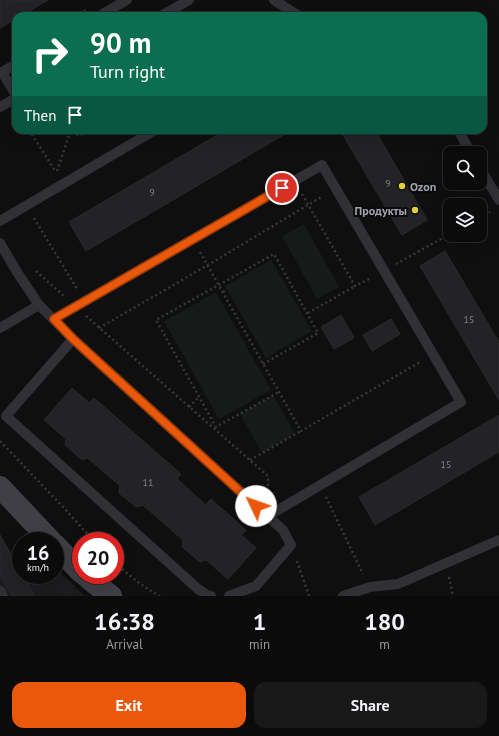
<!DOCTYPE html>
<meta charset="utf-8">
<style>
:root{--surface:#0b0b0c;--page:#19191a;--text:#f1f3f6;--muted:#9a9b9d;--line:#2b2b2d;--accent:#ea580c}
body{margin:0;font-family:"PT Sans",sans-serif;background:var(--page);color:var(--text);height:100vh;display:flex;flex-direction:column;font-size:15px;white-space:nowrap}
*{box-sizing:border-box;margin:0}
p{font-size:13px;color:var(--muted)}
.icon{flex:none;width:22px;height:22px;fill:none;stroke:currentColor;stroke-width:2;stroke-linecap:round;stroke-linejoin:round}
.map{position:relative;height:596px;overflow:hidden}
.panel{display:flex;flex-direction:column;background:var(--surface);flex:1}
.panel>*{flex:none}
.banner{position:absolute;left:12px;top:12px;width:475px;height:122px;border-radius:12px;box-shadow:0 4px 16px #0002,0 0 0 1px var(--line);background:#0b6e4f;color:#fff;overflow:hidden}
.tools{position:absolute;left:443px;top:146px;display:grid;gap:8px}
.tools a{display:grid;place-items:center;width:44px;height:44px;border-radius:8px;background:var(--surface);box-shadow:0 4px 16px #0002,0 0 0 1px var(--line);font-size:20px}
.speed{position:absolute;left:12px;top:532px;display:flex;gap:8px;font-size:20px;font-weight:700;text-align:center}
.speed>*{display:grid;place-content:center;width:52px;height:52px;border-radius:50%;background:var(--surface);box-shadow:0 4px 16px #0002,0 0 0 1px var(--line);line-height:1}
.speed small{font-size:10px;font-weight:400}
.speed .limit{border:6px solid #d22;background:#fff;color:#111}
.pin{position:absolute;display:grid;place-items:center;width:34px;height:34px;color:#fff;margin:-17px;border:2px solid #fff;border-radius:50%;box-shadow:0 1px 4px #0007}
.me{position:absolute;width:44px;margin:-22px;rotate:312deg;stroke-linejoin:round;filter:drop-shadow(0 0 3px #0008)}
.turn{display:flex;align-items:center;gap:14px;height:84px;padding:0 12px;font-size:18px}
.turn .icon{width:52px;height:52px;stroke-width:2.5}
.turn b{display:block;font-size:28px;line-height:34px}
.then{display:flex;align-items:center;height:38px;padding:0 12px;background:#0003;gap:8px;font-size:15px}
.eta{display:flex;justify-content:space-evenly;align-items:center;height:68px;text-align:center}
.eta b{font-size:24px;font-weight:700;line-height:28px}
.action{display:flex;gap:8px;margin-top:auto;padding:8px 12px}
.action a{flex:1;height:46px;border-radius:12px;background:var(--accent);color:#fff;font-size:16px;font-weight:700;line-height:46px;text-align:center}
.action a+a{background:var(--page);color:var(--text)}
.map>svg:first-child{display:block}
.built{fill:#1c1b1d}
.green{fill:#161a18}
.building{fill:#232224;stroke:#2a292c}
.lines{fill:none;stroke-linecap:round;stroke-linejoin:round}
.path{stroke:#37373c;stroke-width:2.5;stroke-dasharray:2 3;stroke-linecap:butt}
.lane{stroke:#313035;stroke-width:10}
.secondary{stroke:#3f3f45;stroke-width:22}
.route-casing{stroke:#983908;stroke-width:10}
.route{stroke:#ea580c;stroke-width:7}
.poi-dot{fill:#e0d037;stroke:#0a0a0b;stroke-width:1.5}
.labels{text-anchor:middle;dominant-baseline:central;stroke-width:4;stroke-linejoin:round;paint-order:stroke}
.number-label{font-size:10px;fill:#81818c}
.poi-label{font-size:12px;font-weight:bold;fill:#a1a2b0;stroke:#0a0a0b;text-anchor:start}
</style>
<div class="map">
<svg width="499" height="596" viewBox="0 0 499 596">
<rect width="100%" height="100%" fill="#0f0f10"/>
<path class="built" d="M 0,535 L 21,572 L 21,575 L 27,583 L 40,575 L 55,575 L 55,567 L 85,596 L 0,596 Z"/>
<path class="green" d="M 304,224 L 339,287 L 317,299 L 282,236 Z
M 271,260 L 312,331 L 266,358 L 225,286 Z
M 216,292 L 271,390 L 219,419 L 164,321 Z
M 273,395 L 295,434 L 262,453 L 240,414 Z"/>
<path class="building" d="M 0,0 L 48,0 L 21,16 L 16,16 L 16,19 L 0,28 Z
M 226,130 L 292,130 L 86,251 L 69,222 Z
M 340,130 L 375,130 L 427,220 L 402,235 Z
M 445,251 L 499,342 L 499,400 L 420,266 Z
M 341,315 L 354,338 L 334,349 L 321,327 Z
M 391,319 L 400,334 L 372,351 L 363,335 Z
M 72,388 L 89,403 L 94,398 L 181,474 L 177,479 L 206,505 L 211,499 L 246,530 L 241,535 L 256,548 L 228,579 L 206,560 L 200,562 L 182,547 L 183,540 L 143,505 L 136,507 L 119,493 L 120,486 L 88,458 L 82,460 L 65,445 L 66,439 L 44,420 Z
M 499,415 L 499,452 L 375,525 L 359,497 Z
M 0,535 L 21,572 L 21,575 L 23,575 L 34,596 L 12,596 L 0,575 Z"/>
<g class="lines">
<path class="path" d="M 75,16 L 88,9
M 29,130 L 56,172
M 62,130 C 76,137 85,135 99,130
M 57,171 L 71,130
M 302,194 L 355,286 L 371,278
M 480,217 L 490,212
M 34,218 L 77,289
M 200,252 L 301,431 L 420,362
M 396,264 L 450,234
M 36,271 L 65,297
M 223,292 L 227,290
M 308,313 L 355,286
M 86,316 L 268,476 L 268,496
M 99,328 L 208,265 L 323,196
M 263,364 L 318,333 L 274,254 L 156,320 L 216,427 L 279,392
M 189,407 L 199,397
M 0,441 L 63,507 L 94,541
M 250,460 L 301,431
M 326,497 L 363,574
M 297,561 L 309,596
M 115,562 C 128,575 143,587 160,596
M 449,577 L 453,596"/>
<path class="lane" d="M 274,0 L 291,11 L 300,16
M 105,16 L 104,13 L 127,0
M 161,16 L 189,0
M 16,64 L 2,72 L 16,95
M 0,107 L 16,98
M 458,130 L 471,153
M 480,168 L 499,200
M 0,221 L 155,130
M 0,243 L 17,272 L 39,305 L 73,339 L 283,530 L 291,545 L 256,586 L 229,596
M 54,319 L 322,165 L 461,402 L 268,516
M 0,328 L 39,305
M 73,339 L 6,416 L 198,589 L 207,595 L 211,596
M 0,591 L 3,596
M 343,596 L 370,587 L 398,584 L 499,540"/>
<path class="secondary" d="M 0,487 L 51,541
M 55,545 L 81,572
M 85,575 L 93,582 L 111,596"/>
</g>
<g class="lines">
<defs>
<path id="route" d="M 256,506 L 73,339 L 54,319 L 282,188"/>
</defs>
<use href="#route" class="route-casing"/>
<use href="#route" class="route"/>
</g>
<g class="poi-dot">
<circle cx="402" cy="186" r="4"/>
<circle cx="415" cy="210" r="4"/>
</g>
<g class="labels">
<g class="number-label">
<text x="388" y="183">9</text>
<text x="152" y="192">9</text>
<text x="469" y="319">15</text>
<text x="446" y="464">15</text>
<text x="148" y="482">11</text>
</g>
<g class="poi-label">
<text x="410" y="186">Ozon</text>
<text x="407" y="210" text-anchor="end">Продукты</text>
</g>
</g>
</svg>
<div class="tools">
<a><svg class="icon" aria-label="search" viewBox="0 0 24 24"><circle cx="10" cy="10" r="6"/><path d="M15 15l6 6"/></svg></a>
<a><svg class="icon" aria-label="layers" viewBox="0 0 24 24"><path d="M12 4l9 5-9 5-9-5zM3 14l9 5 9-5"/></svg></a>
</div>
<div class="speed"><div>16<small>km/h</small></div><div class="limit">20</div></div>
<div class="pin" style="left:282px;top:188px;background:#d93025"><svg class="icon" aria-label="arrive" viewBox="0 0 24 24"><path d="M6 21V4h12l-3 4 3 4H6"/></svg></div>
<svg class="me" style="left:256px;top:506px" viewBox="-20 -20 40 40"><circle r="19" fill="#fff"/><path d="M0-13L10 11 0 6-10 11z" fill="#ea580c"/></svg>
<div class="banner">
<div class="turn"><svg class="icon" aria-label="right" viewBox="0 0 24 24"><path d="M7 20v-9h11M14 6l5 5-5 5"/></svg><div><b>90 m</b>Turn right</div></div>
<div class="then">Then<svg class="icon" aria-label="arrive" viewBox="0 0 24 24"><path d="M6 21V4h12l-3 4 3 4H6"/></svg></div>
</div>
</div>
<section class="panel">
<div class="eta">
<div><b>16:38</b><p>Arrival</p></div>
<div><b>1</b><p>min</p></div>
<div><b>180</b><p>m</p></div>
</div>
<div class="action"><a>Exit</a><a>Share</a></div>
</section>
